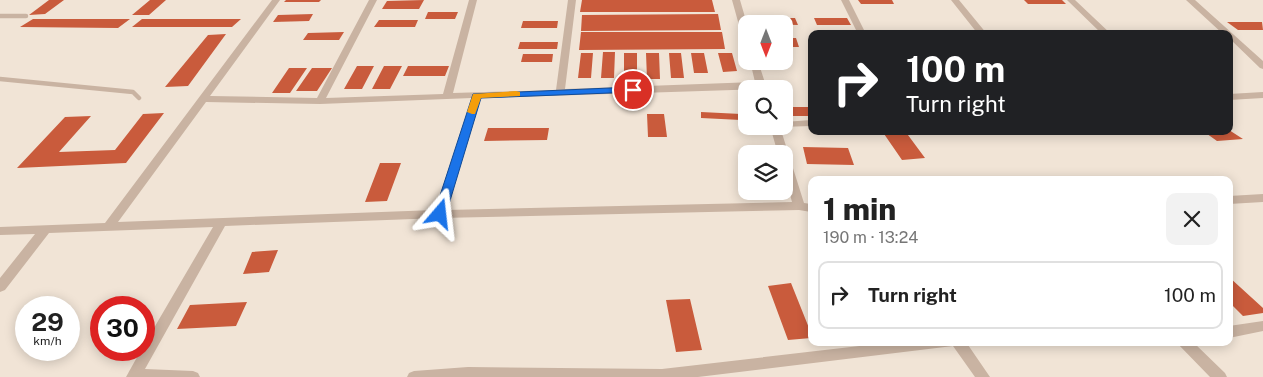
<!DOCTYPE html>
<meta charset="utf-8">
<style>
:root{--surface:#fff;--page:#f2f2f2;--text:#222;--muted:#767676;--line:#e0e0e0}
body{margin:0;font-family:"Public Sans",sans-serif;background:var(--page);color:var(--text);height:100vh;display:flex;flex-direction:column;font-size:19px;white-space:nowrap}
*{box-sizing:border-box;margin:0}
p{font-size:16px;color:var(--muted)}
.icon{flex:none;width:28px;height:28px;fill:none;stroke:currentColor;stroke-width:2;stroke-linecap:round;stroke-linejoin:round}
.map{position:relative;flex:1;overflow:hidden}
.panel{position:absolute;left:808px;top:176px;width:425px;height:170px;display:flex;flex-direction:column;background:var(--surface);border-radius:10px;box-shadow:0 2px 12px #0003}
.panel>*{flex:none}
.top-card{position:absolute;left:808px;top:30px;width:425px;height:105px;border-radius:10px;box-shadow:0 2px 12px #0003;background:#202124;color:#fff;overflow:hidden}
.needle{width:32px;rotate:180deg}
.buttons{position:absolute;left:738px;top:15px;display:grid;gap:10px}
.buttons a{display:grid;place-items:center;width:55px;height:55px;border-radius:10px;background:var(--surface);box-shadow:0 2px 12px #0003;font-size:25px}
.speed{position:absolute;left:15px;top:296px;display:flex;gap:10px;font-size:25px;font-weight:700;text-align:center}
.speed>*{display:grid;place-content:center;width:65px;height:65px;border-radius:50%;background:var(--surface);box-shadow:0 2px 12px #0003;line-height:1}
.speed small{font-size:12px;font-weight:400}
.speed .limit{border:8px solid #d22;background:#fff;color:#111}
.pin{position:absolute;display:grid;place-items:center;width:42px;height:42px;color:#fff;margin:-21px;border:2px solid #fff;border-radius:50%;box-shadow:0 1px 5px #0007}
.me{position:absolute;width:55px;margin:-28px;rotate:17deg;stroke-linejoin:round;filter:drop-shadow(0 0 4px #0008)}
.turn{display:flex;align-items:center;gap:18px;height:105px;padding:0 15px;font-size:22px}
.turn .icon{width:65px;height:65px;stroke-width:2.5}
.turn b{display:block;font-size:35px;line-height:42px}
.round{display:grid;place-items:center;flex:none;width:52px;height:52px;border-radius:10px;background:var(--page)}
.summary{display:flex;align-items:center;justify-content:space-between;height:85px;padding:0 15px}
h1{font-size:30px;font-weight:800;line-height:38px}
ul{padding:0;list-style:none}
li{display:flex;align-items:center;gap:15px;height:68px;margin:0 10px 8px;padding:0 5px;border:2px solid var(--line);border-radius:10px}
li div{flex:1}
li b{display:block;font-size:19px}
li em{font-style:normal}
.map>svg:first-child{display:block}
.building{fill:#c95b3c}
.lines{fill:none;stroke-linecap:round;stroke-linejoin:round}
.service{stroke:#c9b3a2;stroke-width:4.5}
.minor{fill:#c9b3a2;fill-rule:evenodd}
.route{fill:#1a73e8;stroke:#114b97}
.slow{fill:#f59e0b}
</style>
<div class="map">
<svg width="1263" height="377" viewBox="0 0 1263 377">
<rect width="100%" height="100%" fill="#f1e4d6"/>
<path class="building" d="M 49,0 L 64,0 L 45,14 L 29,15 Z
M 150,0 L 166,0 L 149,15 L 132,15 Z
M 286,0 L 321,0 L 319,2 L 284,2 Z
M 424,0 L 419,9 L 382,9 L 387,1 Z
M 582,0 L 712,0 L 715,12 L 580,12 Z
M 858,0 L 892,0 L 894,4 L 861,4 Z
M 1024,0 L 1062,0 L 1066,4 L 1028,4 Z
M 428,12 L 458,12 L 455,19 L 425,19 Z
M 313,14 L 309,21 L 273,22 L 278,15 Z
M 718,14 L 721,30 L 581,31 L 582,15 Z
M 760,18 L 795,18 L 798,25 L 761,24 Z
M 814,18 L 847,18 L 851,25 L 817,25 Z
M 33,19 L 130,19 L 118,28 L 20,27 Z
M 142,19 L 241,19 L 232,27 L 132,27 Z
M 379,20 L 418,20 L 415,27 L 374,27 Z
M 523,21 L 558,21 L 557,28 L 521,28 Z
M 1227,22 L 1262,22 L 1263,30 L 1238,30 Z
M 344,32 L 339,40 L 303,40 L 308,33 Z
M 581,32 L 722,32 L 725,49 L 579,50 Z
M 226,34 L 188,86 L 165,87 L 208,35 Z
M 784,38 L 796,38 L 799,47 L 784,47 Z
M 520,42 L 558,42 L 557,49 L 518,49 Z
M 603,52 L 615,52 L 614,78 L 601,78 Z
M 581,53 L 593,53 L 591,78 L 578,78 Z
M 624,53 L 637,53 L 637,78 L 624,78 Z
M 646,53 L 659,53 L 660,79 L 647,79 Z
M 669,53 L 681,53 L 684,78 L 671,78 Z
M 691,53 L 704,53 L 708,73 L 694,73 Z
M 718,53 L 732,53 L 737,71 L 723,72 Z
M 523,54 L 553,54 L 552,62 L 521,62 Z
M 357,66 L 374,66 L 362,89 L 344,89 Z
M 384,66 L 402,66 L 390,89 L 372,89 Z
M 408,66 L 449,66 L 445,76 L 403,76 Z
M 289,68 L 307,68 L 290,93 L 272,93 Z
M 312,68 L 332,68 L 317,91 L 296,91 Z
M 788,107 L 811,107 L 811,116 L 791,116 Z
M 701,112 L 741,114 L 741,120 L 701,118 Z
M 164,113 L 126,163 L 17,168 L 65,117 L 91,116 L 59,152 L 115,150 L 143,114 Z
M 647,114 L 664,114 L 667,137 L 648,137 Z
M 488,128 L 549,128 L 547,140 L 484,141 Z
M 1229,130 L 1243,139 L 1217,141 L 1203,131 L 1229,131 Z
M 882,131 L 905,131 L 925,158 L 902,160 Z
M 803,147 L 848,148 L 854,165 L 807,164 Z
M 380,163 L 401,163 L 387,201 L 365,202 Z
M 278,250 L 269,272 L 243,274 L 252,252 Z
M 1229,277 L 1263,308 L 1263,313 L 1243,316 L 1229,302 Z
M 791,283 L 811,333 L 811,338 L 788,340 L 768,286 Z
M 690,299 L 702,350 L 676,352 L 666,300 Z
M 247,302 L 236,326 L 177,329 L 190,305 Z"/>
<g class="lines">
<path class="service" d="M 0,16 L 26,16
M 0,79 L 133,92 L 139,98"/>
<path class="minor" d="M 272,0 L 280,0 L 210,96 L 317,98 L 369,0 L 377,0 L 326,98 L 443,94 L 469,0 L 477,0 L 453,93 L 556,90 L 568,0 L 576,0 L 565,89 L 755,82 L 750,61 L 758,61 L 767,89 L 481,98 L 447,210 L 792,202 L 784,173 L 784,154 L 778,154 L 770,126 L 784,126 L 784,122 L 811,120 L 811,126 L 780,127 L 804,203 L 811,204 L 811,212 L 799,210 L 440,218 L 225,226 L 145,369 L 193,371 L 198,373 L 200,377 L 126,377 L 141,350 L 144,350 L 144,345 L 213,227 L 49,233 L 5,290 L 0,292 L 0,278 L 35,234 L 0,235 L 0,227 L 105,223 ZM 472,98 L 435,210 L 118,222 L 206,102 L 320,104 Z
M 732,0 L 740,0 L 747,24 L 746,38 L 742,36 Z
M 841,0 L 849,0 L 866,34 L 858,34 Z
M 951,0 L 959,0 L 987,34 L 978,34 Z
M 1067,0 L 1075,0 L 1111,34 L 1102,34 Z
M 1186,0 L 1195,0 L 1263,61 L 1263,69 L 1260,68 L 1229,38 L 1229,34 L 1223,34 Z
M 1263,92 L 1263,98 L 1229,100 L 1229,94 Z
M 1263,194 L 1263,202 L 1229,204 L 1229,196 Z
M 1263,321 L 1263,331 L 1229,338 L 1229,326 Z
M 894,342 L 966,342 L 990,377 L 975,377 L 953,346 L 698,377 L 407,377 L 409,373 L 414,371 L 468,367 L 662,369 Z
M 1176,342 L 1193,342 L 1225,373 L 1227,377 L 1210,377 Z"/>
</g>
<path class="route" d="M 633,87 L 638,90 L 636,92 L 481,98 L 446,214 L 440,218 L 436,217 L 434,214 L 473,94 Z"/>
<path class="slow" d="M 516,91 L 520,92 L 520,96 L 481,98 L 475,114 L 472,114 L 467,112 L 473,94 Z"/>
</svg>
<div class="buttons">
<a><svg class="needle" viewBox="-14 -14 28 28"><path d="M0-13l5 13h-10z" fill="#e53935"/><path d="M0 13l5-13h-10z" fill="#767676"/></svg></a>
<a><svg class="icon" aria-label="search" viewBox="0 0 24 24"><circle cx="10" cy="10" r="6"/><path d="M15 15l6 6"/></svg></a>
<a><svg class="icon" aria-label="layers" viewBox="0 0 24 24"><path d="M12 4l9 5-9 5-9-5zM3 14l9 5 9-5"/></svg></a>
</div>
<div class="speed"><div>29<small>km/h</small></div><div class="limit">30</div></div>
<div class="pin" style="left:633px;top:90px;background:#d93025"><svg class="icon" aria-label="arrive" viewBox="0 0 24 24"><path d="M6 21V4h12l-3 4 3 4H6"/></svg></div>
<svg class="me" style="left:440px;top:214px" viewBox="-20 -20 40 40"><path d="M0-17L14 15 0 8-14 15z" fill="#1a73e8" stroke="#fff" stroke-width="4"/></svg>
<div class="top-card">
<div class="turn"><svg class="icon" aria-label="right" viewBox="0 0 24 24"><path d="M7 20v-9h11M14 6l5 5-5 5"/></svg><div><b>100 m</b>Turn right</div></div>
</div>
<section class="panel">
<div class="summary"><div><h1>1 min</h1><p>190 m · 13:24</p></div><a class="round"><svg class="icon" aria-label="close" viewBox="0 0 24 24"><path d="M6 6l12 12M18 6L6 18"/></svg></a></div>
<ul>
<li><svg class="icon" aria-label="right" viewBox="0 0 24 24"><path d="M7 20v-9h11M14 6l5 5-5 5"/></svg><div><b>Turn right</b></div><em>100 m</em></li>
</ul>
</section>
</div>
